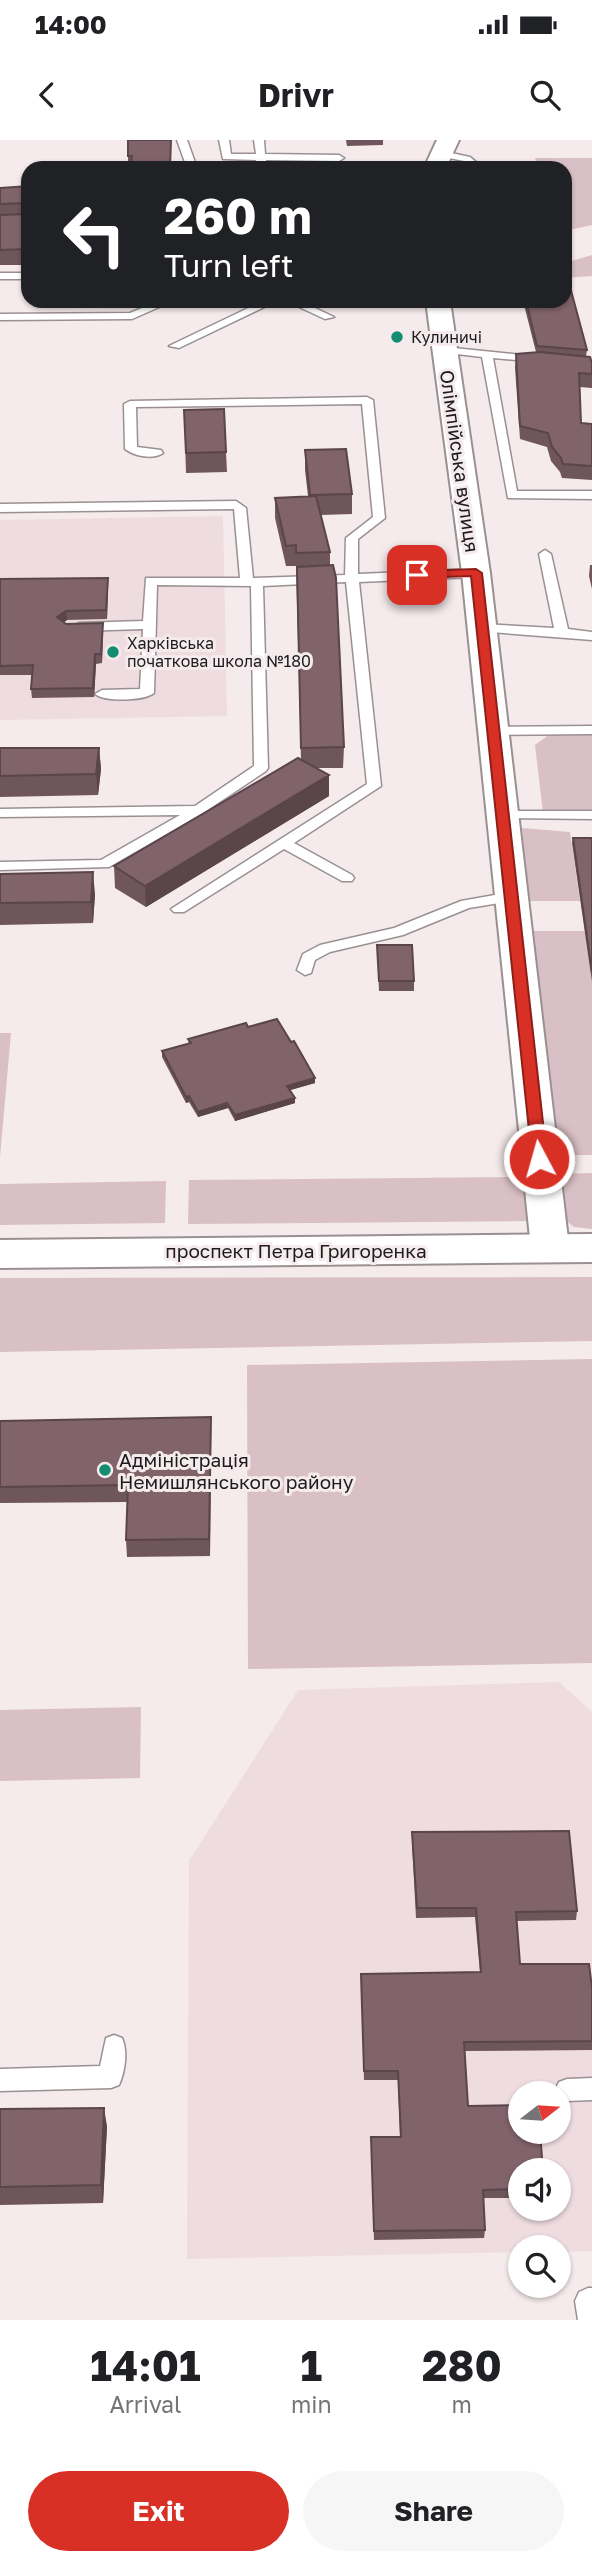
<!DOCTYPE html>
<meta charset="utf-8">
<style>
:root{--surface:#fff;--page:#f6f6f6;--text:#202124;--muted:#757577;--accent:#d93025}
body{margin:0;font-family:"Golos Text",sans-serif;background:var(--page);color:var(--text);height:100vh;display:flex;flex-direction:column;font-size:26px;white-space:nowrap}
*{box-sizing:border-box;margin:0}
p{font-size:23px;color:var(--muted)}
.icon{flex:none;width:38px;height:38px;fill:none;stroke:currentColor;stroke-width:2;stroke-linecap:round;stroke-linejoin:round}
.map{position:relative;height:2180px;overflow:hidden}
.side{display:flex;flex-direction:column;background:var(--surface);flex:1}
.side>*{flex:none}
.guide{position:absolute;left:21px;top:21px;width:551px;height:147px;border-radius:21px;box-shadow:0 2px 5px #0004;background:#202124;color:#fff;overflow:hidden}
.needle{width:46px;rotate:73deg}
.fabs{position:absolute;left:508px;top:1941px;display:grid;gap:14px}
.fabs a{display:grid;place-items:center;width:63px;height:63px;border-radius:50%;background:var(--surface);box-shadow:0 2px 5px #0004;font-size:35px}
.pin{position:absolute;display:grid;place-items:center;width:60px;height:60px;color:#fff;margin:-30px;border-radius:14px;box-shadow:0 4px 10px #0006}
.me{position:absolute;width:77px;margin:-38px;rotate:354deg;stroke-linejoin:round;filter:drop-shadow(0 0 5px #0008)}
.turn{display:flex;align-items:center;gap:24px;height:147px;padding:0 28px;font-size:32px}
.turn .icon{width:91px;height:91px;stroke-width:2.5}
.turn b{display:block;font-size:49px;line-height:60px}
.eta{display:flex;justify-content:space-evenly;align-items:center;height:119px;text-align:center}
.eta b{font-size:42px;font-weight:700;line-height:49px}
.button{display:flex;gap:14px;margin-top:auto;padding:14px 28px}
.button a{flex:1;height:80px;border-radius:42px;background:var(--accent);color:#fff;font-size:28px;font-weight:700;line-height:80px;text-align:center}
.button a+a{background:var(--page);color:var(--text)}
.status{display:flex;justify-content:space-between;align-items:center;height:49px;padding:0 35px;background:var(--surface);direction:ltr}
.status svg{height:19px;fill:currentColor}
header{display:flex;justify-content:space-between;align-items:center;height:91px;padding:0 28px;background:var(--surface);font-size:32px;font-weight:700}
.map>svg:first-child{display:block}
.built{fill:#efdce0;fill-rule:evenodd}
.green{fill:#d9c0c6}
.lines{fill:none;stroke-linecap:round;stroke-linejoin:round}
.service-casing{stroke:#9a9092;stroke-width:3}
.tertiary-casing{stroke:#9a9092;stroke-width:4}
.secondary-casing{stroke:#9a9092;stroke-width:4}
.service{fill:#fff;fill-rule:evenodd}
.tertiary{fill:#fff;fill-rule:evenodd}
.secondary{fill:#fff;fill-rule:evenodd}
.wall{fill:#6f555c}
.shaded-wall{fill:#5a454b}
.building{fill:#81636b;stroke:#5a454b;stroke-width:2}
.route{fill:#d93025;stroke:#8d1f18;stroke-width:2}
.poi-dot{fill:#138c6f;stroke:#f5eaec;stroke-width:2.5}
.labels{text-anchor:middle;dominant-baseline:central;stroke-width:6;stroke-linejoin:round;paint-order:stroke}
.far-poi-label{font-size:16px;fill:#1e1b1c;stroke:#f5eaec;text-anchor:start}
.street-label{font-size:19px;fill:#1e1b1c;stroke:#f5eaec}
.poi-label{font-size:19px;fill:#1e1b1c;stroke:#f5eaec;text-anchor:start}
</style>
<div class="status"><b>14:00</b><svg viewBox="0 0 49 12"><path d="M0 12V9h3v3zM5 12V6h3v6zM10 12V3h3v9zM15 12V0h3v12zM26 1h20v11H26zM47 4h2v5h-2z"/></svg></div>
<header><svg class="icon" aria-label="back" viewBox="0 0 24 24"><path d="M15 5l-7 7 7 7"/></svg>Drivr<svg class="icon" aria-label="search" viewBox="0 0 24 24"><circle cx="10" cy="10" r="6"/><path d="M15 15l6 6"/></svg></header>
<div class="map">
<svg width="592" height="2180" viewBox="0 0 592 2180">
<rect width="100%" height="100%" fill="#f5eaec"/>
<path class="built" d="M 223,376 L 227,576 L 0,580 L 0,380 Z
M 559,1542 L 592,1572 L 592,2111 L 558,2112 L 558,2107 L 520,2107 L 520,2112 L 187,2119 L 189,1721 L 298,1550 ZM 520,1953 L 558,1953 L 558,1992 L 520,1992 ZM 520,2030 L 558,2030 L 558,2068 L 520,2068 Z"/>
<path class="green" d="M 535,18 L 592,18 L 592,85 L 565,91 L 565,28 L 539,28 Z
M 592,115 L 592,136 L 565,138 L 565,123 Z
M 562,585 L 592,585 L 592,673 L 543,673 L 535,605 Z
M 522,688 L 570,692 L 580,761 L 529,761 Z
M 530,791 L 585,791 L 592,842 L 592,1015 L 556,1015 Z
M 0,893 L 11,893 L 0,1017 Z
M 592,1033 L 592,1089 L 574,1087 L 566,1081 L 559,1034 Z
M 522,1037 L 527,1081 L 188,1084 L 189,1040 Z
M 166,1041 L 165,1083 L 0,1085 L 0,1044 Z
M 592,1137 L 592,1201 L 0,1212 L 0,1138 Z
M 592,1219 L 592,1523 L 248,1529 L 247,1225 Z
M 141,1567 L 140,1638 L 0,1641 L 0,1570 Z"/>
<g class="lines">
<defs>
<path id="service" d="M 177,0 L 187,0 L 197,28 L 187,28 Z
M 219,0 L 229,0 L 231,14 L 256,14 L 254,0 L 264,0 L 265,14 L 339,15 L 344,18 L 339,21 L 266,20 L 267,28 L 257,28 L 256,20 L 223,19 Z
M 442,11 L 470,17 L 483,28 L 472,28 L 464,21 L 439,16 L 439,12 Z
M 0,133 L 28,133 L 28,139 L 0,139 Z
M 159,161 L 173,161 L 132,179 L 0,180 L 0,174 L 130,173 Z
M 263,161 L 277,161 L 179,208 L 169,206 Z
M 286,161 L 300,161 L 334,177 L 325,179 Z
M 444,207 L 542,217 L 542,221 L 538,222 L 493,218 L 517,351 L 592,351 L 592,359 L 508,358 L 482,217 L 440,212 L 440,208 Z
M 367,257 L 373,260 L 385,378 L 358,399 L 358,434 L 476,429 L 482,433 L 476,437 L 359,442 L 381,646 L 294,703 L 352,735 L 354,738 L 352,741 L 342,741 L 284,709 L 184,772 L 174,772 L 171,769 L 367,644 L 346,442 L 263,446 L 268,628 L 266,631 L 203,673 L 109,727 L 0,730 L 0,722 L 101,720 L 180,675 L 0,677 L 0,669 L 195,666 L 254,626 L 251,446 L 157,445 L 154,553 C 144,561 105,562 95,554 L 102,550 L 140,549 L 143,489 L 79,491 L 72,487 L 79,483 L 143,481 L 146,438 L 240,438 L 234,369 L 0,372 L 0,364 L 236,361 L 246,368 L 253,438 L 345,435 L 346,398 L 373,377 L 362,264 L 136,267 L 137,307 L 161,310 L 163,313 C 153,320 134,316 125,309 L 124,264 L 130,261 Z
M 545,410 L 551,414 L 568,489 L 592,492 L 592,500 L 477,491 L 475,488 L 482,484 L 554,488 L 539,414 Z
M 592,586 L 592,594 L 494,595 L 487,591 L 494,587 Z
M 503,671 L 592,671 L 592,679 L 498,678 L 496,675 Z
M 512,752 L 520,757 L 517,760 L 469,768 L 403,795 L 330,812 L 315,820 L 311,833 L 305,835 L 297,830 L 303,814 L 320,805 L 394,788 L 461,761 Z
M 114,1895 L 122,1898 C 128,1911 125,1932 119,1945 L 111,1948 L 0,1951 L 0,1929 L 100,1926 L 106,1898 Z
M 592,1938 L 592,1960 L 567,1961 L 559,1958 L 555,1950 L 559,1942 L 567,1939 Z
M 588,2148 L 592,2148 L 592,2180 L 578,2180 L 575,2161 L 579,2152 Z"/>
<path id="tertiary" d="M 437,0 L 459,0 L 446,28 L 424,28 Z
M 426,161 L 450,161 L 490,433 L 569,1108 L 564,1118 L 550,1122 L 536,1118 L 531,1108 L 462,433 Z"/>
<path id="secondary" d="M 592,1094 L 592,1122 L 0,1128 L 0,1100 Z"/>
</defs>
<use href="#service" class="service-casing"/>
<use href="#tertiary" class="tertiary-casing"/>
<use href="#secondary" class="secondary-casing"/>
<use href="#service" class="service"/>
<use href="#tertiary" class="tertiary"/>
<use href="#secondary" class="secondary"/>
</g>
<path class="wall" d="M 346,0 L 383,0 L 383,5 L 347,6 Z
M 171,15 L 171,28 L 128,28 L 128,16 Z
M 28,46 L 28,125 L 0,125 L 0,48 Z
M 523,161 L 565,161 L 587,210 L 586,216 L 592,234 L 592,248 L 580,247 L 581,283 L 592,284 L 592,340 L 562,338 L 560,332 L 551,321 L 547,307 L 520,299 L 515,228 L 516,214 L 536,212 Z
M 184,270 L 226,312 L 227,332 L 186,333 Z
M 305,310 L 352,354 L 352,374 L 321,375 L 330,412 L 330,425 L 344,607 L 343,628 L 316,628 L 329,635 L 329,656 L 146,767 L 115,748 L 114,726 L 301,620 L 296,426 L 286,426 L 275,378 L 275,358 L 308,356 L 305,330 Z
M 590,425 L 592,425 L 592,449 L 589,436 Z
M 0,439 L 108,447 L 107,479 L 67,480 L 64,482 L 66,484 L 103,483 L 102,523 L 96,524 L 94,557 L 32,558 L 31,549 L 32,535 L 0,535 Z
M 0,608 L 99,608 L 101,629 L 98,655 L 0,657 Z
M 573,698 L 592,698 L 592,842 L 572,703 Z
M 0,734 L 95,754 L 93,783 L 0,785 Z
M 377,805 L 414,841 L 414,851 L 379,851 Z
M 248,887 L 315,938 L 315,943 L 290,950 L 295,963 L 235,981 L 228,968 L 198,977 L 189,962 L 186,963 L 162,917 L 162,911 L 189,904 L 188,899 Z
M 211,1277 L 210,1416 L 127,1417 L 126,1400 L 128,1362 L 0,1363 L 0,1281 Z
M 412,1692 L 577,1771 L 576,1780 L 516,1781 L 520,1824 L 592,1848 L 592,1910 L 465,1911 L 468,1966 L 520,2030 L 520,2058 L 483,2058 L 485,2090 L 484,2098 L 374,2100 L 371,1997 L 400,1997 L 398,1940 L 364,1940 L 361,1834 L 480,1832 L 475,1777 L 416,1778 L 412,1702 Z
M 0,1969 L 107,1986 L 103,2063 L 0,2065 Z"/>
<path class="shaded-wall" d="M 108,438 L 108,447 L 107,479 L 106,470 Z
M 66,471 L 67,480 L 58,486 L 57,477 Z
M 103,483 L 103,493 L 102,523 L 101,514 Z
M 95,514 L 96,524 L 94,557 L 93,548 Z
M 99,608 L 101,629 L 98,655 L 96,634 Z
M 329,635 L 329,656 L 146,767 L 145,746 Z
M 93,732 L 95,754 L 93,783 L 91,762 Z
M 315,938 L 315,943 L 287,951 L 287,946 Z
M 189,956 L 189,962 L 186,963 L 186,957 Z
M 295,958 L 295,963 L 235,981 L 235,975 Z
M 227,963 L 228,968 L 198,977 L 198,972 Z
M 211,1277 L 211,1294 L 210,1416 L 209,1399 Z
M 104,1968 L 107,1986 L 103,2063 L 101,2045 Z"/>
<path class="building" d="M 128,0 L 171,0 L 170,28 L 138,28 L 138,23 L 131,24 L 132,16 L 128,16 Z
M 286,25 L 315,25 L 315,28 L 286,28 Z
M 28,46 L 28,64 L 27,63 L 0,64 L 0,48 Z
M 28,74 L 28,109 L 0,110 L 0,75 Z
M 565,143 L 569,143 L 587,210 L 537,206 L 526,161 L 565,161 Z
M 540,212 L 590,217 L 592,223 L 592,234 L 579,233 L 581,283 L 592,284 L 592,326 L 563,324 L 561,318 L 552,307 L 548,293 L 520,286 L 516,214 Z
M 224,269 L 226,312 L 186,313 L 184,270 Z
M 346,309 L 352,354 L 310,355 L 305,310 Z
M 316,356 L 330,412 L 296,413 L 296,405 L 286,406 L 275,358 Z
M 333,425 L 336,438 L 344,607 L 301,608 L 297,427 Z
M 108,438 L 106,470 L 66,471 L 57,477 L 66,484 L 103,483 L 101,514 L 95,514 L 93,548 L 31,549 L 33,525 L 0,526 L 0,439 Z
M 0,608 L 99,608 L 96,634 L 0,636 Z
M 298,618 L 329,635 L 145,746 L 114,726 Z
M 573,698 L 592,698 L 592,833 Z
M 93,732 L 91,762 L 0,763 L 0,734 Z
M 377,805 L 412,805 L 414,841 L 379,841 Z
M 277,879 L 291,902 L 294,901 L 315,938 L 287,946 L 295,958 L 235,975 L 227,963 L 198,972 L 189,956 L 186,957 L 162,911 L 191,903 L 188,899 L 246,883 L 248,887 Z
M 211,1277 L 209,1399 L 126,1400 L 128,1345 L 0,1347 L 0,1281 Z
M 569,1691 L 577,1771 L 516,1772 L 520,1824 L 589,1824 L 592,1848 L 592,1901 L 464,1902 L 468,1966 L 520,1965 L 520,1992 L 540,1992 L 543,2030 L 520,2030 L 520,2049 L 483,2050 L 485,2090 L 374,2091 L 371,1997 L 401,1997 L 398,1931 L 364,1931 L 361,1834 L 481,1832 L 476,1768 L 417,1768 L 412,1692 Z
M 104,1968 L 101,2045 L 0,2047 L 0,1969 Z"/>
<path class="route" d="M 476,429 L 482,433 L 547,1019 L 539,1024 L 532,1019 L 471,436 L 417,438 L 412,435 L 417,431 Z"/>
<g class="poi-dot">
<circle cx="397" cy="197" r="7"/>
<circle cx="113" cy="512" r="7"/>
<circle cx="105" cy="1330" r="7"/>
</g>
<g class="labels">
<g class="far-poi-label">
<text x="411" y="197">Кулиничі</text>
<text x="127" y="503">Харківська<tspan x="127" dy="18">початкова школа №180</tspan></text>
</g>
<g class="street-label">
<text transform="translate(460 321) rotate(82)">Олімпійська вулиця</text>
<text x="296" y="1110">проспект Петра Григоренка</text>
</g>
<g class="poi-label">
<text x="119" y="1319">Адміністрація<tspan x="119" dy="22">Немишлянського району</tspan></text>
</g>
</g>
</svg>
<div class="fabs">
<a><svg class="needle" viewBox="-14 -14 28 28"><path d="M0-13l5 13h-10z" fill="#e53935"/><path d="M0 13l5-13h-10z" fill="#757577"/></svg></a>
<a><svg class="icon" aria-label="sound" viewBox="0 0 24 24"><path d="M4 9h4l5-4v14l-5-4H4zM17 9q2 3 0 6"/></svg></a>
<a><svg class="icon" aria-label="search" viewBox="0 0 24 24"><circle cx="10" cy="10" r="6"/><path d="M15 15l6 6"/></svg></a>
</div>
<div class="pin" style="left:417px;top:435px;background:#d93025"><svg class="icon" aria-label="arrive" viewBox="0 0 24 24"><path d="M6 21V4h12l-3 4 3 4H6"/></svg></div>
<svg class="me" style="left:539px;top:1019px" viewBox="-20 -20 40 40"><circle r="17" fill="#d93025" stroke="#fff" stroke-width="3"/><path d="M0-11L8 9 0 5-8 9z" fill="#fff"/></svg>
<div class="guide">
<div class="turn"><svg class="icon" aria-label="left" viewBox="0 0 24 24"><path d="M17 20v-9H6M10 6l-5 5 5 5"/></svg><div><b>260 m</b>Turn left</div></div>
</div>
</div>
<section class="side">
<div class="eta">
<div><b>14:01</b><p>Arrival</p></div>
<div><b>1</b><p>min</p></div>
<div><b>280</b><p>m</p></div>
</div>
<div class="button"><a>Exit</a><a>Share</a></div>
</section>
